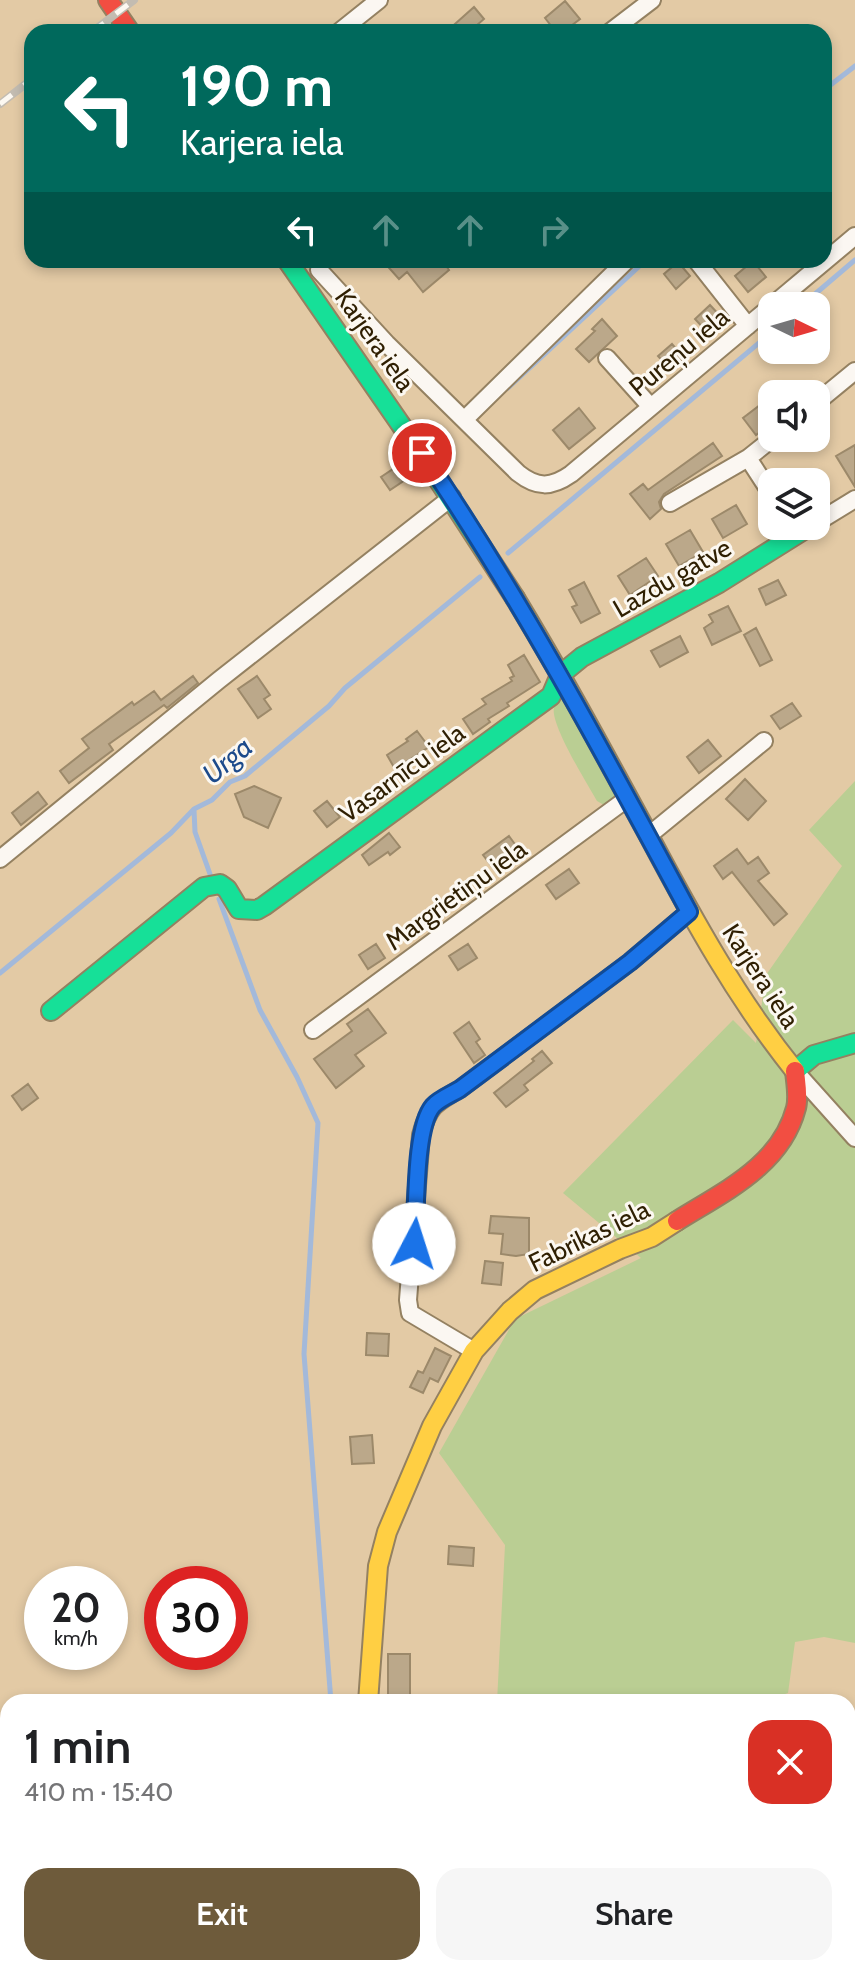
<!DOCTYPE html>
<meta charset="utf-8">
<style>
:root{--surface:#fff;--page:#f6f6f6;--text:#202124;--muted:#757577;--accent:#6e5b3b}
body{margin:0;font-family:Cabin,sans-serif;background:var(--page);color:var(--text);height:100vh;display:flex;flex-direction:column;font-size:30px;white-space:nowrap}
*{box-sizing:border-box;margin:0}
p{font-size:26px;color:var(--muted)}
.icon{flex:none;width:44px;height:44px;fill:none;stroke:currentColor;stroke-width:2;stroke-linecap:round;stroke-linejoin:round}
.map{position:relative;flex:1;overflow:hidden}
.panel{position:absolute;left:0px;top:1694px;width:856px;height:282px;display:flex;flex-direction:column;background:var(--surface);border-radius:24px 24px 0 0;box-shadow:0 4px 12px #0003}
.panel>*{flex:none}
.hud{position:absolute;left:24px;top:24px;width:808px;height:244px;border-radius:24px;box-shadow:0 4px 12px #0003;background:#00695c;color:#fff;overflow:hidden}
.needle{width:52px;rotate:95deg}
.buttons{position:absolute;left:758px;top:292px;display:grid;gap:16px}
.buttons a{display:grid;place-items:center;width:72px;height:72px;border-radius:16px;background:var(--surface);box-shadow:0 4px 12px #0003;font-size:40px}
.speed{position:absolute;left:24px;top:1566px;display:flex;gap:16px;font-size:40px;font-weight:700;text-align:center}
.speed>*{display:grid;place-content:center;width:104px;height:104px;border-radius:50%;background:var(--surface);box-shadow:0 4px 12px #0003;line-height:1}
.speed small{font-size:20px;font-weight:400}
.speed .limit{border:12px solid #d22;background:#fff;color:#111}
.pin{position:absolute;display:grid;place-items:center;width:68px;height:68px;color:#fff;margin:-34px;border:4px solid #fff;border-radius:50%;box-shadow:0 2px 8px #0007}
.me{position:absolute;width:88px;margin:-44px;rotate:5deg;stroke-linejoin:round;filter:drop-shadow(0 0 6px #0008)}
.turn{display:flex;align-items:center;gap:28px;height:168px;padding:0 24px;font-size:36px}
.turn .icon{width:104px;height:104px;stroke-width:2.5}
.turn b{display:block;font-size:56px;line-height:68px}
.lanes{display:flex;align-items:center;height:76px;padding:0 24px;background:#0003;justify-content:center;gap:40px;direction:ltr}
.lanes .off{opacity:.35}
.round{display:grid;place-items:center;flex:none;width:84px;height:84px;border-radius:24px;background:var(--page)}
.summary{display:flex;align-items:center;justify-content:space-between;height:136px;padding:0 24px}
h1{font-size:48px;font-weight:600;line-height:60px}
.action{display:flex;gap:16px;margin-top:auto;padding:16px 24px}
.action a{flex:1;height:92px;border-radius:24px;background:var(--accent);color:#fff;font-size:32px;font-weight:600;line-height:92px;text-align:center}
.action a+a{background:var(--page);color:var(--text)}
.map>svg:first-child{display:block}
.green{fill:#bace93}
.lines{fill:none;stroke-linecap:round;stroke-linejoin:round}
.stream{stroke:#a3b9da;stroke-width:5}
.building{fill:#bba88a;stroke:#9c896a;stroke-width:2}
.street-casing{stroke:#948161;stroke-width:20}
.fast-casing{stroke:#948161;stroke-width:22}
.slow-casing{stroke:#948161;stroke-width:22}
.jam-casing{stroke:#948161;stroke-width:22}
.street{stroke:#fbf7f2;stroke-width:16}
.fast{stroke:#16e098;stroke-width:18}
.slow{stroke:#ffcf43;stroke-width:18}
.jam{stroke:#f24e42;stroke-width:18}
.rail-casing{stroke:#c3bcb1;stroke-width:8}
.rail{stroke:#fcf8f1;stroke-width:5;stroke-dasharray:15;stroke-linecap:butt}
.route-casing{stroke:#114b97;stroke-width:20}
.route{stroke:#1a73e8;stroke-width:14}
.labels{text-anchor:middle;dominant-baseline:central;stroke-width:6;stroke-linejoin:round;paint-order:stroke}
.street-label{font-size:26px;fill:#2f1f02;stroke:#fcf8f1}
.water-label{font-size:28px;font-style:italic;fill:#1c4a8b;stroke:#fcf8f1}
</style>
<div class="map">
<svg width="855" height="1975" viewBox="0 0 855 1975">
<rect width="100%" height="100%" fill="#e3caa5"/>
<path class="green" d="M 561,697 L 616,796 L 614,802 L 604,805 L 597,801 C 588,785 550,724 554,708 C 555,704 559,701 561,697 Z
M 855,781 L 855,1643 L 824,1637 L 795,1642 L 788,1693 L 761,1702 L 497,1702 L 505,1545 L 439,1453 L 515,1319 L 641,1258 L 563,1193 L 733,1020 L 756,1043 L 766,975 L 842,866 L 809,830 Z
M 848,1713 L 855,1721 L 855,1972 L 824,1968 L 848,1968 L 848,1781 L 853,1772 L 848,1749 Z
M 485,1968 L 602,1968 L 595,1975 L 485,1975 Z"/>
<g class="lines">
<path class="stream" d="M 824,90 L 855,66
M 801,306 L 855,260
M 508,388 L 646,260
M 508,553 L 772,332
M 194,810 L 195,832 L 210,874
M 219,899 L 260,1010 L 297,1077 L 318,1123 L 304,1354 L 331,1702
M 0,973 L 171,833 L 194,809 L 212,800 L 230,782 L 245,776 L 329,706 L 345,688 L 480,577
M 215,1968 L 216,1975"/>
</g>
<path class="building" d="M 565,1 L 580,19 L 563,32 L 556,32 L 545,18 Z
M 474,7 L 484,19 L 469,32 L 446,32 Z
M 382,260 L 442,260 L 449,270 L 423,292 L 407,272 L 399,279 Z
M 753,261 L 766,277 L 748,292 L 735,276 Z
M 678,262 L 690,276 L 676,289 L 664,274 Z
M 710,305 L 722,318 L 707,332 L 695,319 Z
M 602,319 L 617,336 L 589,362 L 576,349 L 595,331 L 592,329 Z
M 672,344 L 684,358 L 671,370 L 658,356 Z
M 760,405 L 772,423 L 756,435 L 743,418 Z
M 579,408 L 595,428 L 569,449 L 553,430 Z
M 713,443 L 722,456 L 664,494 L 659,502 L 661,509 L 650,519 L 630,494 L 643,484 L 648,490 Z
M 855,445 L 855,487 L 836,456 Z
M 399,465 L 408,478 L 390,490 L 381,477 Z
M 736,505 L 747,524 L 723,538 L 712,519 Z
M 690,530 L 703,552 L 679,566 L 666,544 Z
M 646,558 L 658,576 L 630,595 L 618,576 Z
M 778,580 L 786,595 L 766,605 L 759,589 Z
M 584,582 L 600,613 L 581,623 L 572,607 L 577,605 L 569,590 Z
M 728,606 L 741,631 L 712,645 L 704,628 L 713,622 L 709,615 Z
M 756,628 L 772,660 L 760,666 L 744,635 Z
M 680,636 L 688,652 L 660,667 L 651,651 Z
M 524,655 L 540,682 L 507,703 L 509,706 L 488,719 L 490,722 L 473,734 L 463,719 L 486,704 L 482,699 L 512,681 L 510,678 L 514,676 L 508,665 Z
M 193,676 L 198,683 L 167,708 L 164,705 L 109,744 L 113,750 L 69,783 L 60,771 L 89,748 L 82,739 L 132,702 L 134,705 L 154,691 L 161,700 Z
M 257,676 L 270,695 L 264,699 L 271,709 L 258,718 L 238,689 Z
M 792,703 L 801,716 L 780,729 L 771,716 Z
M 417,731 L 429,747 L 395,769 L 387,755 L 408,741 L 406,739 Z
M 708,740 L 721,756 L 699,773 L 687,757 Z
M 745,779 L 766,801 L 748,820 L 726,799 Z
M 254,786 L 281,798 L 268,828 L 244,817 L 235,794 Z
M 38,792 L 47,804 L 21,825 L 12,813 Z
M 327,801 L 340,817 L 327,827 L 314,811 Z
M 389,833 L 400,847 L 390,855 L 388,852 L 369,865 L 362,855 Z
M 509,836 L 522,854 L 497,873 L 483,855 Z
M 737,849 L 748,864 L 758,857 L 769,873 L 758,881 L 787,914 L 774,925 L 732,872 L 723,879 L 714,866 Z
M 569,869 L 579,883 L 556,899 L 546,885 Z
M 376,944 L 385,958 L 368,969 L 359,955 Z
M 468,944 L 477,958 L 458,970 L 449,956 Z
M 368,1009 L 386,1033 L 355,1055 L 364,1066 L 336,1088 L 314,1059 L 352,1031 L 347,1024 Z
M 469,1022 L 480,1039 L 476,1042 L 485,1055 L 474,1063 L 454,1033 Z
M 542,1051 L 552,1063 L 524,1085 L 528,1090 L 506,1107 L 494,1093 L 534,1061 L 532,1059 Z
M 28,1084 L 38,1098 L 22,1110 L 12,1096 Z
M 491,1216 L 529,1218 L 529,1254 L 516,1256 L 501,1254 L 503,1234 L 489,1233 Z
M 485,1261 L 503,1263 L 501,1285 L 482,1283 Z
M 367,1333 L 389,1334 L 388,1356 L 366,1355 Z
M 435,1348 L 451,1356 L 438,1382 L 430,1378 L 423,1393 L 410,1387 L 418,1371 L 423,1373 Z
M 372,1435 L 374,1463 L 352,1464 L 350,1437 Z
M 449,1546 L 474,1548 L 473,1566 L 448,1564 Z
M 388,1654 L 410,1654 L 410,1696 L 388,1696 Z"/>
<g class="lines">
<defs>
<path id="street" d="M 339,32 L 379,0
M 610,32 L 652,0
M 696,260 L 748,326
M 319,270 L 387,344 L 518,473 C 537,488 551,488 571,474 L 855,236
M 607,358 L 651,407
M 816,403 L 855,371
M 465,419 L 627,260
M 748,458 L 772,495
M 670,503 L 748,458 L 773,438
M 816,523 L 855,499
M 648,836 L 764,741
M 0,859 L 219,680 L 452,497
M 313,1030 L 628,798
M 795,1071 L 855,1138
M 474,1351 L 410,1313 L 408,1300 L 421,1135 C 428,1107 435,1103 460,1089 L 630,962 L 689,912"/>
<path id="fast" d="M 287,260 L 428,464 L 515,598
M 560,675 L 582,657 L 719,583 L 810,526
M 51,1011 L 204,887 L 220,884 L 227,889 L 239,909 L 257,910 L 264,906 L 551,696 L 560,675
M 795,1071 L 814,1055 L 855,1043
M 259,1975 L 265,1968"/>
<path id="slow" d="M 515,598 C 563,677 606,757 650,838 C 693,919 737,999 795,1071
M 368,1702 L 378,1566 L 387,1532 L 432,1426 L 474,1351 L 510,1311 L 535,1290 L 620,1249 L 652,1237 L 677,1221"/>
<path id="jam" d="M 108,0 L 130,32
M 677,1221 C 723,1192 781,1166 796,1108 C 799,1097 796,1082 795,1071
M 354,1968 L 354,1975"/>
</defs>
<use href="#street" class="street-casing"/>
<use href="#fast" class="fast-casing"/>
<use href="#slow" class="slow-casing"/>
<use href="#jam" class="jam-casing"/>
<use href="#street" class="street"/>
<use href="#fast" class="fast"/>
<use href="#slow" class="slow"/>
<use href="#jam" class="jam"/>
<defs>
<path id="rail" d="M 92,32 L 134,0
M 0,104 L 32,79"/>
</defs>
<use href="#rail" class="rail-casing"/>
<use href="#rail" class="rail"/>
</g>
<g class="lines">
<defs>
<path id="route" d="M 414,1244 C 417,1212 414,1128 433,1106 C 439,1099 452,1094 460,1089 L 630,962 L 689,912 C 605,756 522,600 422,453"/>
</defs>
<use href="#route" class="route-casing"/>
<use href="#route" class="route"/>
</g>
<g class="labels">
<g class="street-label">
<text transform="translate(375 340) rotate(55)">Karjera iela</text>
<text transform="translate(679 352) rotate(-40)">Pureņu iela</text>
<text transform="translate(672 578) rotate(-30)">Lazdu gatve</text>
<text transform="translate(402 773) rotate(-36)">Vasarnīcu iela</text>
<text transform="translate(456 895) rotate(-36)">Margrietiņu iela</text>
<text transform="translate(761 976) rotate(57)">Karjera iela</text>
<text transform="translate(589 1236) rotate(-26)">Fabrikas iela</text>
</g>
<g class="water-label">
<text transform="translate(227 760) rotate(-40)">Urga</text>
</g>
</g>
</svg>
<div class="buttons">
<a><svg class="needle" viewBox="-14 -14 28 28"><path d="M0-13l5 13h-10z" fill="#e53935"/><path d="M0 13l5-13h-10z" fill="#757577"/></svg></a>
<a><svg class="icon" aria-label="sound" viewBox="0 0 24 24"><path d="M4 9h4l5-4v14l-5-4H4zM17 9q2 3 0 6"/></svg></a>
<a><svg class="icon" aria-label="layers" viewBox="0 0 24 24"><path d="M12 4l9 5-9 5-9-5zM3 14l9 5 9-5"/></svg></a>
</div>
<div class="speed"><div>20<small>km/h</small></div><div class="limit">30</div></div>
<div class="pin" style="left:422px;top:453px;background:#d93025"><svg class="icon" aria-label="arrive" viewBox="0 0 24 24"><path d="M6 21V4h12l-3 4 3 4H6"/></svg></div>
<svg class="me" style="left:414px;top:1244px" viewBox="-20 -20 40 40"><circle r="19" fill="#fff"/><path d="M0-13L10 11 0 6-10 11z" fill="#1a73e8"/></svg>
<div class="hud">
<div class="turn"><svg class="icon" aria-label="left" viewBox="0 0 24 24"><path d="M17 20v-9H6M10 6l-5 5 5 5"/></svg><div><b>190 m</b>Karjera iela</div></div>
<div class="lanes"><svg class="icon" aria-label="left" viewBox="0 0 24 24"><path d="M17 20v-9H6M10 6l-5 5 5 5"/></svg><svg class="icon off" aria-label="ahead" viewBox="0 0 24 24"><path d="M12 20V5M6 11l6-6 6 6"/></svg><svg class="icon off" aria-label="ahead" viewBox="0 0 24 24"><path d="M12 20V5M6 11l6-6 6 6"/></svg><svg class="icon off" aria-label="right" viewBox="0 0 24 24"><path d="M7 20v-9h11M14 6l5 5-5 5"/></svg></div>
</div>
<section class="panel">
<div class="summary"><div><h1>1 min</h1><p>410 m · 15:40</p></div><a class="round" style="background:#d93025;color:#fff"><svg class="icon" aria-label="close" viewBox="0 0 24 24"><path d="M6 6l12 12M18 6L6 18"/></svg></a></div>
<div class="action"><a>Exit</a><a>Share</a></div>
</section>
</div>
